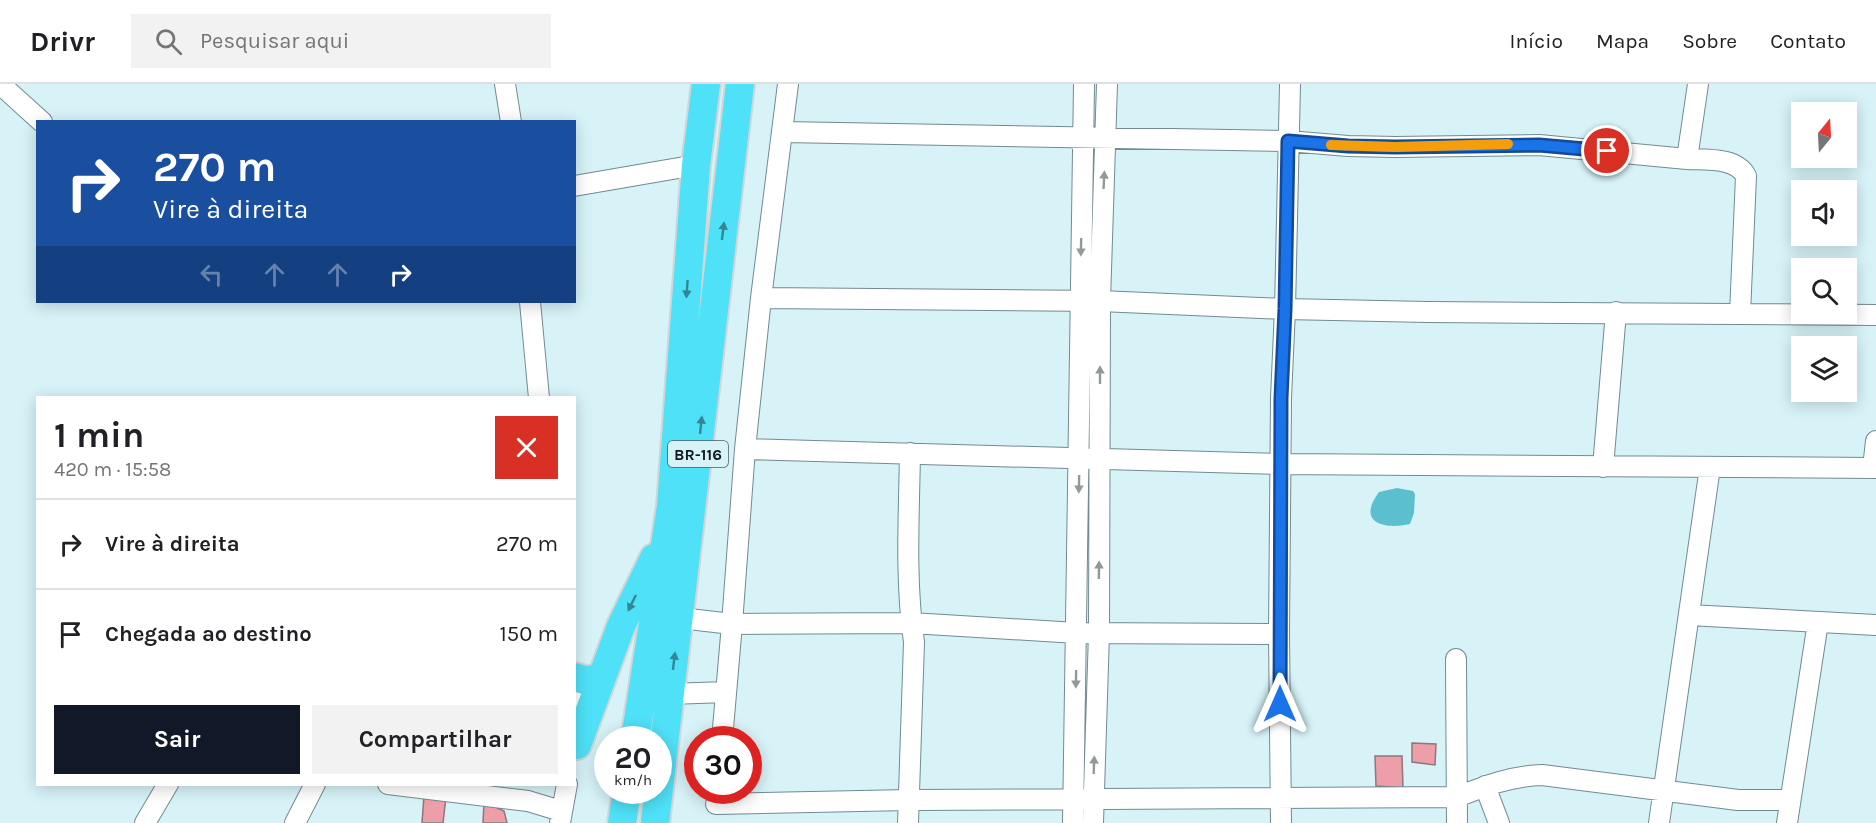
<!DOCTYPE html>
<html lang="pt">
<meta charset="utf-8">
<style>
:root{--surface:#fff;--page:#f2f2f2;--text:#202124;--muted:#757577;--line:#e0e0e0;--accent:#111827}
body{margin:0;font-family:Karla,sans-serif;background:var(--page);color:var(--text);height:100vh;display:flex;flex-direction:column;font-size:22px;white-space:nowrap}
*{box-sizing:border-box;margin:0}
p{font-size:20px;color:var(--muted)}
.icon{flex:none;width:33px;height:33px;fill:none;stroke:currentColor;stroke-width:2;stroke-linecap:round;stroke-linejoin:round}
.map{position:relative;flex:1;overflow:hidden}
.sheet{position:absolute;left:36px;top:312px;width:540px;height:390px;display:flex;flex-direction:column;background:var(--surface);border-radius:0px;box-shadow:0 3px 15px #0003}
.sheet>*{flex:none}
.banner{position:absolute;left:36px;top:36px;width:540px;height:183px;border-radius:0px;box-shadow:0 3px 15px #0003;background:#1a4fa0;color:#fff;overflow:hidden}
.needle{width:39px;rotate:18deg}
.controls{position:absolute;left:1791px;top:18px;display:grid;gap:12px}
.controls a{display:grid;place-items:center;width:66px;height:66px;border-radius:0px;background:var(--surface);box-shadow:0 3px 15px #0003;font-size:30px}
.speed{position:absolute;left:594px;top:642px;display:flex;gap:12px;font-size:30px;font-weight:700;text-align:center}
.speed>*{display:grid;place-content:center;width:78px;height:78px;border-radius:50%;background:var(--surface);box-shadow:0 3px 15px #0003;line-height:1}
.speed small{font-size:15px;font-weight:400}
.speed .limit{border:9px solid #d22;background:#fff;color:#111}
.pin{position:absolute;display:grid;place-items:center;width:51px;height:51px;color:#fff;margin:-26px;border:3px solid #fff;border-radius:50%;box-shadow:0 2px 6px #0007}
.me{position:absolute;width:66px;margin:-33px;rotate:0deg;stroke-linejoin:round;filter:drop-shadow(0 0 4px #0008)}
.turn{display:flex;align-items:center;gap:21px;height:126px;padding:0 18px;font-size:27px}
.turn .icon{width:78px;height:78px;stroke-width:2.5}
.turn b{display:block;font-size:42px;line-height:51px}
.lanes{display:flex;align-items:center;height:57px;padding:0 18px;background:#0003;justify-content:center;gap:30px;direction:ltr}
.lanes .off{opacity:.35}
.round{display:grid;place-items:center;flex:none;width:63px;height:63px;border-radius:0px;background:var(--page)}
.summary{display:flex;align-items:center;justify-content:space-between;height:102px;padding:0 18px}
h1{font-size:36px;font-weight:700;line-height:45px}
.cta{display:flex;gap:12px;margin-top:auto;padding:12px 18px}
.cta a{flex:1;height:69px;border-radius:0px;background:var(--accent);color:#fff;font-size:24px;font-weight:700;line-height:69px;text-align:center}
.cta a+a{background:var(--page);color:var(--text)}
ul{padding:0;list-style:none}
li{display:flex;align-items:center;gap:18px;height:90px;padding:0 18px;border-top:2px solid var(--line)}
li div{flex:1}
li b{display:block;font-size:22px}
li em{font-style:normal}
header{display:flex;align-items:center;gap:36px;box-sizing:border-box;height:84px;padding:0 30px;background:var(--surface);border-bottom:2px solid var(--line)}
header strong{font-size:28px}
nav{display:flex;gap:33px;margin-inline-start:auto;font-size:21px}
.search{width:420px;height:54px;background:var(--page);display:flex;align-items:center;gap:15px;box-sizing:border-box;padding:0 21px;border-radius:0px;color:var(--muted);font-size:22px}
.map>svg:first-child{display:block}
.water{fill:#5cbfcf}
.building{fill:#ed9ea8;stroke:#8f777a;stroke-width:1.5}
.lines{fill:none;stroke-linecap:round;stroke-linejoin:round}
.minor-casing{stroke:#728b90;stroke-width:22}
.highway-casing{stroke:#d4d6d6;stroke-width:32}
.minor{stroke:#fff;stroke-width:20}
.highway{stroke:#4fe1f8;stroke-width:28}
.oneway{fill:#939899}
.oneway2{fill:#338795}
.route-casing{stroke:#114b97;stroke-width:15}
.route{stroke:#1a73e8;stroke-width:10}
.slow{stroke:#f59e0b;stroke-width:10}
.labels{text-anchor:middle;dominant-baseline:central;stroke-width:4.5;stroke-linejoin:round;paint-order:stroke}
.shield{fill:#d7f3f8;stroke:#4c5b5e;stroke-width:1.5}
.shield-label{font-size:16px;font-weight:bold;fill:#101a1c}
</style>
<header>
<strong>Drivr</strong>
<div class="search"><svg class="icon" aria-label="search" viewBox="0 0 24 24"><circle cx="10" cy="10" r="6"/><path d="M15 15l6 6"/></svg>Pesquisar aqui</div>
<nav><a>Início</a><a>Mapa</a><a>Sobre</a><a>Contato</a></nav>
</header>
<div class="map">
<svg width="1876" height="739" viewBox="0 0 1876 739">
<rect width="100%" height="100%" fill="#d7f3f8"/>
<path class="water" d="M 1397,404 L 1413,407 L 1415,410 L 1414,429 L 1410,440 C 1384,446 1356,439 1379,408 Z"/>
<path class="building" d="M 1412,659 L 1436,660 L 1435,681 L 1412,678 Z
M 1375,672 L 1402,672 L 1403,704 L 1376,702 Z
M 424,711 L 446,713 L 443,739 L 422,739 Z
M 484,718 L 504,727 L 507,739 L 483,739 Z"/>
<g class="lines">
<defs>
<path id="minor" d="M 0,0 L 42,38
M 505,0 L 511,38
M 783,48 L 1288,57 L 1348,62 L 1395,63 L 1539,61 L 1687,75 L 1698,0
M 1687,75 C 1706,76 1736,73 1746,92 L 1740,230
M 574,102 L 696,81
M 761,214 L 1100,217 L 1285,225 L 1428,228 L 1876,231
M 530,218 L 539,314
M 745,365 L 1280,380 L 1876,384
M 1603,383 L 1616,228
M 1873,384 L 1876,357
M 1689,531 L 1876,541
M 680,534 L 732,540 L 911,539 L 1077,549 L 1279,550
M 1456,575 L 1457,739
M 670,610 L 726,608
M 574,617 L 576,650
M 722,656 L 732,540 L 745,365 L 761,214 L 788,0
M 388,700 L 528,717 L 561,727
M 1485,702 L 1499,739
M 716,720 L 909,716 L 1457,713 C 1485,702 1511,692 1542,691 L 1738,716 L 1790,716
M 145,739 L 168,700
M 295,739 L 315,700
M 560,739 L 567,700
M 908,739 L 914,558 C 905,496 909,432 910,369
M 1073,739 L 1084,0
M 1093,739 L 1099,549 L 1100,217 L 1107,0
M 1281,739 L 1279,550 L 1281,314 L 1285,225 L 1290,0
M 1659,739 L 1710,383
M 1787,739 L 1818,538"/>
<path id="highway" d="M 574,593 L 588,597 L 602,592
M 635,656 L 671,422 L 696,81 L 706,0
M 577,661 L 621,542 L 654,474
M 622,739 L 627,706
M 655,739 L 740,0"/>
</defs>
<use href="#minor" class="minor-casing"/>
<use href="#highway" class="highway-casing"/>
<use href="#minor" class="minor"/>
<use href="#highway" class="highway"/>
</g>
<defs><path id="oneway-solid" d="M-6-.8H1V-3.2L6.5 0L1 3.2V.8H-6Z" transform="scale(1.5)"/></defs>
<g class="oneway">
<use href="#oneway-solid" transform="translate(1104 96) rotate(-87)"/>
<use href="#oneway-solid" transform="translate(1081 163) rotate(91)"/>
<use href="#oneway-solid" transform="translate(1100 291) rotate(-90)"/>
<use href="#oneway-solid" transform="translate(1079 400) rotate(91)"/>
<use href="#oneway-solid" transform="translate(1099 486) rotate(-89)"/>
<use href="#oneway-solid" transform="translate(1076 595) rotate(91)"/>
<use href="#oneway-solid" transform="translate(1094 681) rotate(-88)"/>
</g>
<g class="oneway2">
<use href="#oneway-solid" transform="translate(723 147) rotate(-83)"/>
<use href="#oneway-solid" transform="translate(687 205) rotate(94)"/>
<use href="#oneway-solid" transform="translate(701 341) rotate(-84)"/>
<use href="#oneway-solid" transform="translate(632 519) rotate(116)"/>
<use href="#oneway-solid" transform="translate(674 577) rotate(-83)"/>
</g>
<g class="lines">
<defs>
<path id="route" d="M 1280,620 L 1281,314 L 1285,225 L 1288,57 L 1348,62 L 1395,63 L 1539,61 L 1607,67"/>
</defs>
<use href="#route" class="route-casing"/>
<use href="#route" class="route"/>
<path class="slow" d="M 1331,61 L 1395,63 L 1508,60"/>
</g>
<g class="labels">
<rect class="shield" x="668" y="357" width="60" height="26" rx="4.5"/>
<g class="shield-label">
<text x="698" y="370">BR-116</text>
</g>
</g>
</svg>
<div class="controls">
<a><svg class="needle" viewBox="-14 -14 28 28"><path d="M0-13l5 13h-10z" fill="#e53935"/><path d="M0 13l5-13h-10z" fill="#757577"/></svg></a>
<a><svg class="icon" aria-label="sound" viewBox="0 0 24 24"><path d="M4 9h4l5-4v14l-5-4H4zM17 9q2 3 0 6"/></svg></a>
<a><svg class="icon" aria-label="search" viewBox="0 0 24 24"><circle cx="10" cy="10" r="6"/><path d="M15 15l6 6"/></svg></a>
<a><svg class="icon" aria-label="layers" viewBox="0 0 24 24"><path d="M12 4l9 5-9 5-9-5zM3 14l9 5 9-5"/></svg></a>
</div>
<div class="speed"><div>20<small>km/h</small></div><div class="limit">30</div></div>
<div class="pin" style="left:1607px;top:67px;background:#d93025"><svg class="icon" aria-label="arrive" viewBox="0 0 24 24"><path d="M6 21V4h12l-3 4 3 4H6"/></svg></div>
<svg class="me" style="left:1280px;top:620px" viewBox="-20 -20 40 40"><path d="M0-17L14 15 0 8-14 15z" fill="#1a73e8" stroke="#fff" stroke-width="4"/></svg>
<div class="banner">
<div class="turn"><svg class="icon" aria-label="right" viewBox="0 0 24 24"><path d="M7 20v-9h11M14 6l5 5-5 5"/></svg><div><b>270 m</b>Vire à direita</div></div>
<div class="lanes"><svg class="icon off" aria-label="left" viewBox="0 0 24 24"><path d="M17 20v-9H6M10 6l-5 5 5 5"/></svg><svg class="icon off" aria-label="ahead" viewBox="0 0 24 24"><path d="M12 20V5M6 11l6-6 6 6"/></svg><svg class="icon off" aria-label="ahead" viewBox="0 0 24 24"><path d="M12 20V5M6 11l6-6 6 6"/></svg><svg class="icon" aria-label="right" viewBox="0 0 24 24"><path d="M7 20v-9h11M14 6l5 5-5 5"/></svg></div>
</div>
<section class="sheet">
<div class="summary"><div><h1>1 min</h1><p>420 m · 15:58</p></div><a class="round" style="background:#d93025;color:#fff"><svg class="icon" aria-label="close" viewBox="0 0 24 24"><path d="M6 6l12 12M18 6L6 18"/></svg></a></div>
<ul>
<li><svg class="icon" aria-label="right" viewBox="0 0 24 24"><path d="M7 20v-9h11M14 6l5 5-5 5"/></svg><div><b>Vire à direita</b></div><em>270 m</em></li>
<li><svg class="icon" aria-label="arrive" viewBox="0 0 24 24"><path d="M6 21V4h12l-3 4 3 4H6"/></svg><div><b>Chegada ao destino</b></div><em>150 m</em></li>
</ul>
<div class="cta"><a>Sair</a><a>Compartilhar</a></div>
</section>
</div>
